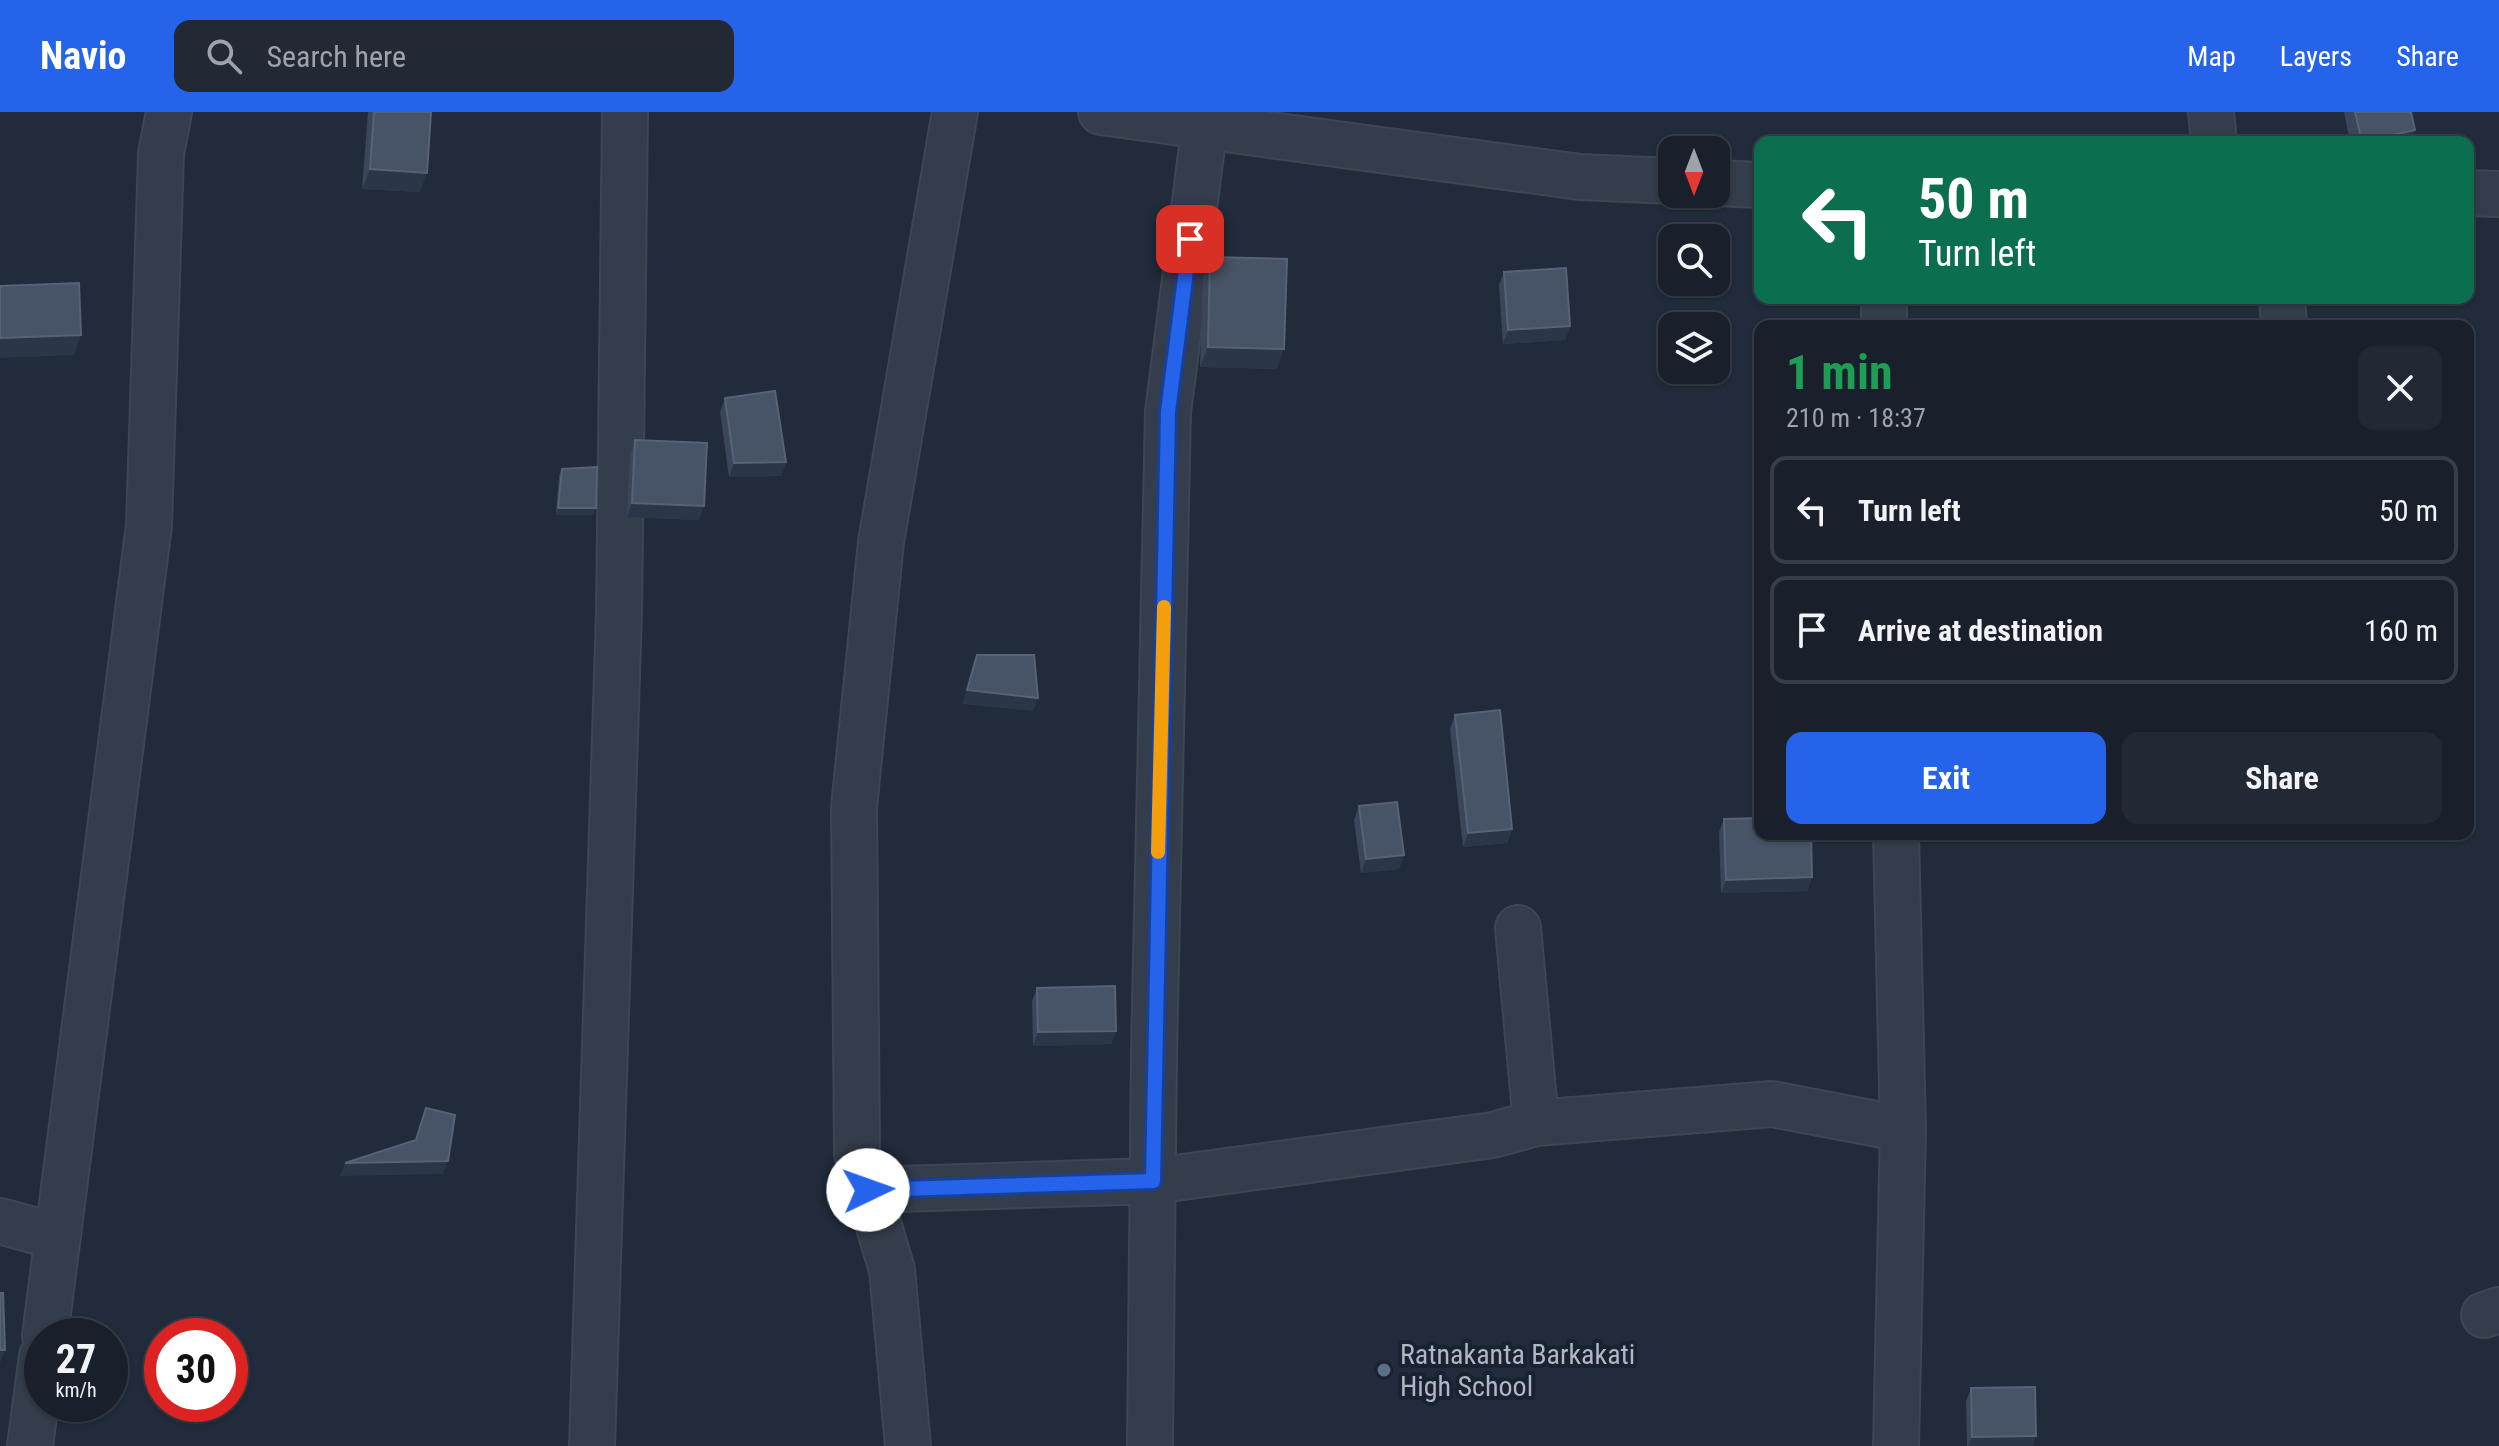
<!DOCTYPE html>
<meta charset="utf-8">
<style>
:root{--surface:#19202c;--page:#222834;--text:#f1f3f6;--muted:#9fa3a9;--line:#373e48;--accent:#2563eb}
body{margin:0;font-family:"Roboto Condensed",sans-serif;background:var(--page);color:var(--text);height:100vh;display:flex;flex-direction:column;font-size:30px;white-space:nowrap}
*{box-sizing:border-box;margin:0}
p{font-size:26px;color:var(--muted)}
.icon{flex:none;width:44px;height:44px;fill:none;stroke:currentColor;stroke-width:2;stroke-linecap:round;stroke-linejoin:round}
.map{position:relative;flex:1;overflow:hidden}
.panel{position:absolute;left:1754px;top:208px;width:720px;height:520px;display:flex;flex-direction:column;background:var(--surface);border-radius:16px;box-shadow:0 2px 6px #0004,0 0 0 2px var(--line)}
.panel>*{flex:none}
.banner{position:absolute;left:1754px;top:24px;width:720px;height:168px;border-radius:16px;box-shadow:0 2px 6px #0004,0 0 0 2px var(--line);background:#0b6e4f;color:#fff;overflow:hidden}
.needle{width:52px;rotate:180deg}
.fabs{position:absolute;left:1658px;top:24px;display:grid;gap:16px}
.fabs a{display:grid;place-items:center;width:72px;height:72px;border-radius:16px;background:var(--surface);box-shadow:0 2px 6px #0004,0 0 0 2px var(--line);font-size:40px}
.speed{position:absolute;left:24px;top:1206px;display:flex;gap:16px;font-size:40px;font-weight:700;text-align:center}
.speed>*{display:grid;place-content:center;width:104px;height:104px;border-radius:50%;background:var(--surface);box-shadow:0 2px 6px #0004,0 0 0 2px var(--line);line-height:1}
.speed small{font-size:20px;font-weight:400}
.speed .limit{border:12px solid #d22;background:#fff;color:#111}
.pin{position:absolute;display:grid;place-items:center;width:68px;height:68px;color:#fff;margin:-34px;border-radius:16px;box-shadow:0 4px 12px #0006}
.me{position:absolute;width:88px;margin:-44px;rotate:87deg;stroke-linejoin:round;filter:drop-shadow(0 0 6px #0008)}
.turn{display:flex;align-items:center;gap:28px;height:168px;padding:0 32px;font-size:36px}
.turn .icon{width:104px;height:104px;stroke-width:2.5}
.turn b{display:block;font-size:56px;line-height:68px}
.round{display:grid;place-items:center;flex:none;width:84px;height:84px;border-radius:16px;background:var(--page)}
.headline{display:flex;align-items:center;justify-content:space-between;height:136px;padding:0 32px}
h1{font-size:48px;font-weight:700;line-height:60px;color:#1e9e55}
.primary-button{display:flex;gap:16px;margin-top:auto;padding:16px 32px}
.primary-button a{flex:1;height:92px;border-radius:16px;background:var(--accent);color:#fff;font-size:32px;font-weight:700;line-height:92px;text-align:center}
.primary-button a+a{background:var(--page);color:var(--text)}
ul{padding:0;list-style:none}
li{display:flex;align-items:center;gap:24px;height:108px;margin:0 16px 12px;padding:0 16px;border:4px solid var(--line);border-radius:16px}
li div{flex:1}
li b{display:block;font-size:30px}
li em{font-style:normal}
header{display:flex;align-items:center;gap:48px;box-sizing:border-box;height:112px;padding:0 40px;background:var(--accent);color:#fff}
header strong{font-size:38px}
nav{display:flex;gap:44px;margin-inline-start:auto;font-size:28px}
.search{width:560px;height:72px;background:var(--page);display:flex;align-items:center;gap:20px;box-sizing:border-box;padding:0 28px;border-radius:16px;color:var(--muted);font-size:30px}
.map>svg:first-child{display:block}
.lines{fill:none;stroke-linecap:round;stroke-linejoin:round}
.minor-casing{stroke:#3e4654;stroke-width:48}
.minor{stroke:#343d4b;stroke-width:44}
.wall{fill:#3b465a}
.shaded-wall{fill:#2b3649}
.building{fill:#475366;stroke:#586275;stroke-width:2}
.route-casing{stroke:#184099;stroke-width:20}
.route{stroke:#2563eb;stroke-width:14}
.slow{stroke:#f59e0b;stroke-width:14}
.service-dot{fill:#5c6f8a;stroke:#1a2230;stroke-width:3}
.labels{text-anchor:middle;dominant-baseline:central;stroke-width:8;stroke-linejoin:round;paint-order:stroke}
.poi-label{font-size:28px;fill:#afb7c7;stroke:#1a2230;text-anchor:start}
</style>
<header>
<strong>Navio</strong>
<div class="search"><svg class="icon" aria-label="search" viewBox="0 0 24 24"><circle cx="10" cy="10" r="6"/><path d="M15 15l6 6"/></svg>Search here</div>
<nav><a>Map</a><a>Layers</a><a>Share</a></nav>
</header>
<div class="map">
<svg width="2499" height="1334" viewBox="0 0 2499 1334">
<rect width="100%" height="100%" fill="#212b3b"/>
<g class="lines">
<defs>
<path id="minor" d="M 1101,0 L 1580,65 L 1672,69
M 2211,0 L 2214,30
M 1716,71 L 1760,73
M 2468,81 L 2499,82
M 1884,186 L 1884,214
M 2282,186 L 2284,214
M 1896,722 L 1903,1017 L 1896,1334
M 1518,816 L 1536,1011
M 868,1078 L 1153,1069 L 1493,1023 L 1536,1011 L 1772,992 L 1903,1017
M 0,1109 L 58,1125
M 2484,1203 L 2499,1198
M 45,1224 L 149,413 L 161,42 L 169,0
M 30,1334 L 42,1244
M 592,1334 L 619,501 L 625,0
M 908,1334 L 892,1158 L 857,1041 L 854,695 L 881,430 L 955,0
M 1150,1334 L 1154,940 L 1168,300 L 1205,11"/>
</defs>
<use href="#minor" class="minor-casing"/>
<use href="#minor" class="minor"/>
</g>
<path class="wall" d="M 368,0 L 431,0 L 420,80 L 362,77 Z
M 2344,0 L 2411,0 L 2410,30 L 2350,30 Z
M 1210,145 L 1277,257 L 1200,255 L 1203,165 Z
M 1504,160 L 1570,214 L 1565,228 L 1503,232 L 1499,173 Z
M 725,286 L 786,350 L 781,364 L 729,365 L 720,300 Z
M 635,328 L 699,408 L 627,405 L 630,342 Z
M 562,357 L 593,403 L 556,403 L 559,364 Z
M 1455,603 L 1512,717 L 1507,731 L 1463,735 L 1450,617 Z
M 1359,694 L 1404,743 L 1399,757 L 1361,761 L 1354,708 Z
M 1724,707 L 1812,765 L 1807,779 L 1721,781 L 1719,720 Z
M 1037,876 L 1116,919 L 1111,932 L 1033,934 L 1032,889 Z
M 1971,1276 L 2036,1324 L 2032,1334 L 1967,1334 L 1966,1290 Z"/>
<path class="shaded-wall" d="M 2415,18 L 2410,30 L 2362,30 Z
M 370,57 L 427,61 L 420,80 L 362,77 Z
M 1570,214 L 1565,228 L 1503,232 L 1508,218 Z
M 81,223 L 74,243 L 0,246 L 0,226 Z
M 1208,235 L 1284,237 L 1277,257 L 1200,255 Z
M 786,350 L 781,364 L 729,365 L 734,351 Z
M 632,391 L 704,394 L 699,408 L 627,405 Z
M 558,396 L 596,396 L 593,403 L 556,403 Z
M 967,578 L 1038,586 L 1033,599 L 962,592 Z
M 1512,717 L 1507,731 L 1463,735 L 1468,721 Z
M 1404,743 L 1399,757 L 1361,761 L 1366,747 Z
M 1812,765 L 1807,779 L 1721,781 L 1726,768 Z
M 1116,919 L 1111,932 L 1033,934 L 1038,920 Z
M 448,1049 L 443,1062 L 340,1064 L 345,1051 Z
M 0,1238 L 5,1238 L 0,1251 Z
M 2036,1324 L 2032,1334 L 1968,1334 L 1972,1325 Z"/>
<path class="building" d="M 374,0 L 431,0 L 427,61 L 370,57 Z
M 2355,0 L 2411,0 L 2415,18 L 2362,30 Z
M 1210,145 L 1287,147 L 1284,237 L 1208,235 Z
M 1566,156 L 1570,214 L 1508,218 L 1504,160 Z
M 79,171 L 81,223 L 0,226 L 0,174 Z
M 775,279 L 786,350 L 734,351 L 725,286 Z
M 635,328 L 707,331 L 704,394 L 632,391 Z
M 597,355 L 596,396 L 558,396 L 562,357 Z
M 977,543 L 1034,543 L 1038,586 L 967,578 Z
M 1500,598 L 1512,717 L 1468,721 L 1455,603 Z
M 1397,690 L 1404,743 L 1366,747 L 1359,694 Z
M 1760,706 L 1760,722 L 1811,722 L 1812,765 L 1726,768 L 1724,707 Z
M 1115,874 L 1116,919 L 1038,920 L 1037,876 Z
M 426,996 L 455,1003 L 448,1049 L 345,1051 L 416,1028 Z
M 0,1181 L 3,1181 L 5,1238 L 0,1238 Z
M 2035,1275 L 2036,1324 L 1972,1325 L 1971,1276 Z"/>
<g class="lines">
<defs>
<path id="route" d="M 868,1078 L 1153,1069 L 1168,300 L 1190,127"/>
</defs>
<use href="#route" class="route-casing"/>
<use href="#route" class="route"/>
<path class="slow" d="M 1158,740 L 1164,495"/>
</g>
<circle class="service-dot" cx="1384" cy="1258" r="8"/>
<g class="labels">
<g class="poi-label">
<text x="1400" y="1242">Ratnakanta Barkakati<tspan x="1400" dy="32">High School</tspan></text>
</g>
</g>
</svg>
<div class="fabs">
<a><svg class="needle" viewBox="-14 -14 28 28"><path d="M0-13l5 13h-10z" fill="#e53935"/><path d="M0 13l5-13h-10z" fill="#9fa3a9"/></svg></a>
<a><svg class="icon" aria-label="search" viewBox="0 0 24 24"><circle cx="10" cy="10" r="6"/><path d="M15 15l6 6"/></svg></a>
<a><svg class="icon" aria-label="layers" viewBox="0 0 24 24"><path d="M12 4l9 5-9 5-9-5zM3 14l9 5 9-5"/></svg></a>
</div>
<div class="speed"><div>27<small>km/h</small></div><div class="limit">30</div></div>
<div class="pin" style="left:1190px;top:127px;background:#d93025"><svg class="icon" aria-label="arrive" viewBox="0 0 24 24"><path d="M6 21V4h12l-3 4 3 4H6"/></svg></div>
<svg class="me" style="left:868px;top:1078px" viewBox="-20 -20 40 40"><circle r="19" fill="#fff"/><path d="M0-13L10 11 0 6-10 11z" fill="#2563eb"/></svg>
<div class="banner">
<div class="turn"><svg class="icon" aria-label="left" viewBox="0 0 24 24"><path d="M17 20v-9H6M10 6l-5 5 5 5"/></svg><div><b>50 m</b>Turn left</div></div>
</div>
<section class="panel">
<div class="headline"><div><h1>1 min</h1><p>210 m · 18:37</p></div><a class="round"><svg class="icon" aria-label="close" viewBox="0 0 24 24"><path d="M6 6l12 12M18 6L6 18"/></svg></a></div>
<ul>
<li><svg class="icon" aria-label="left" viewBox="0 0 24 24"><path d="M17 20v-9H6M10 6l-5 5 5 5"/></svg><div><b>Turn left</b></div><em>50 m</em></li>
<li><svg class="icon" aria-label="arrive" viewBox="0 0 24 24"><path d="M6 21V4h12l-3 4 3 4H6"/></svg><div><b>Arrive at destination</b></div><em>160 m</em></li>
</ul>
<div class="primary-button"><a>Exit</a><a>Share</a></div>
</section>
</div>
